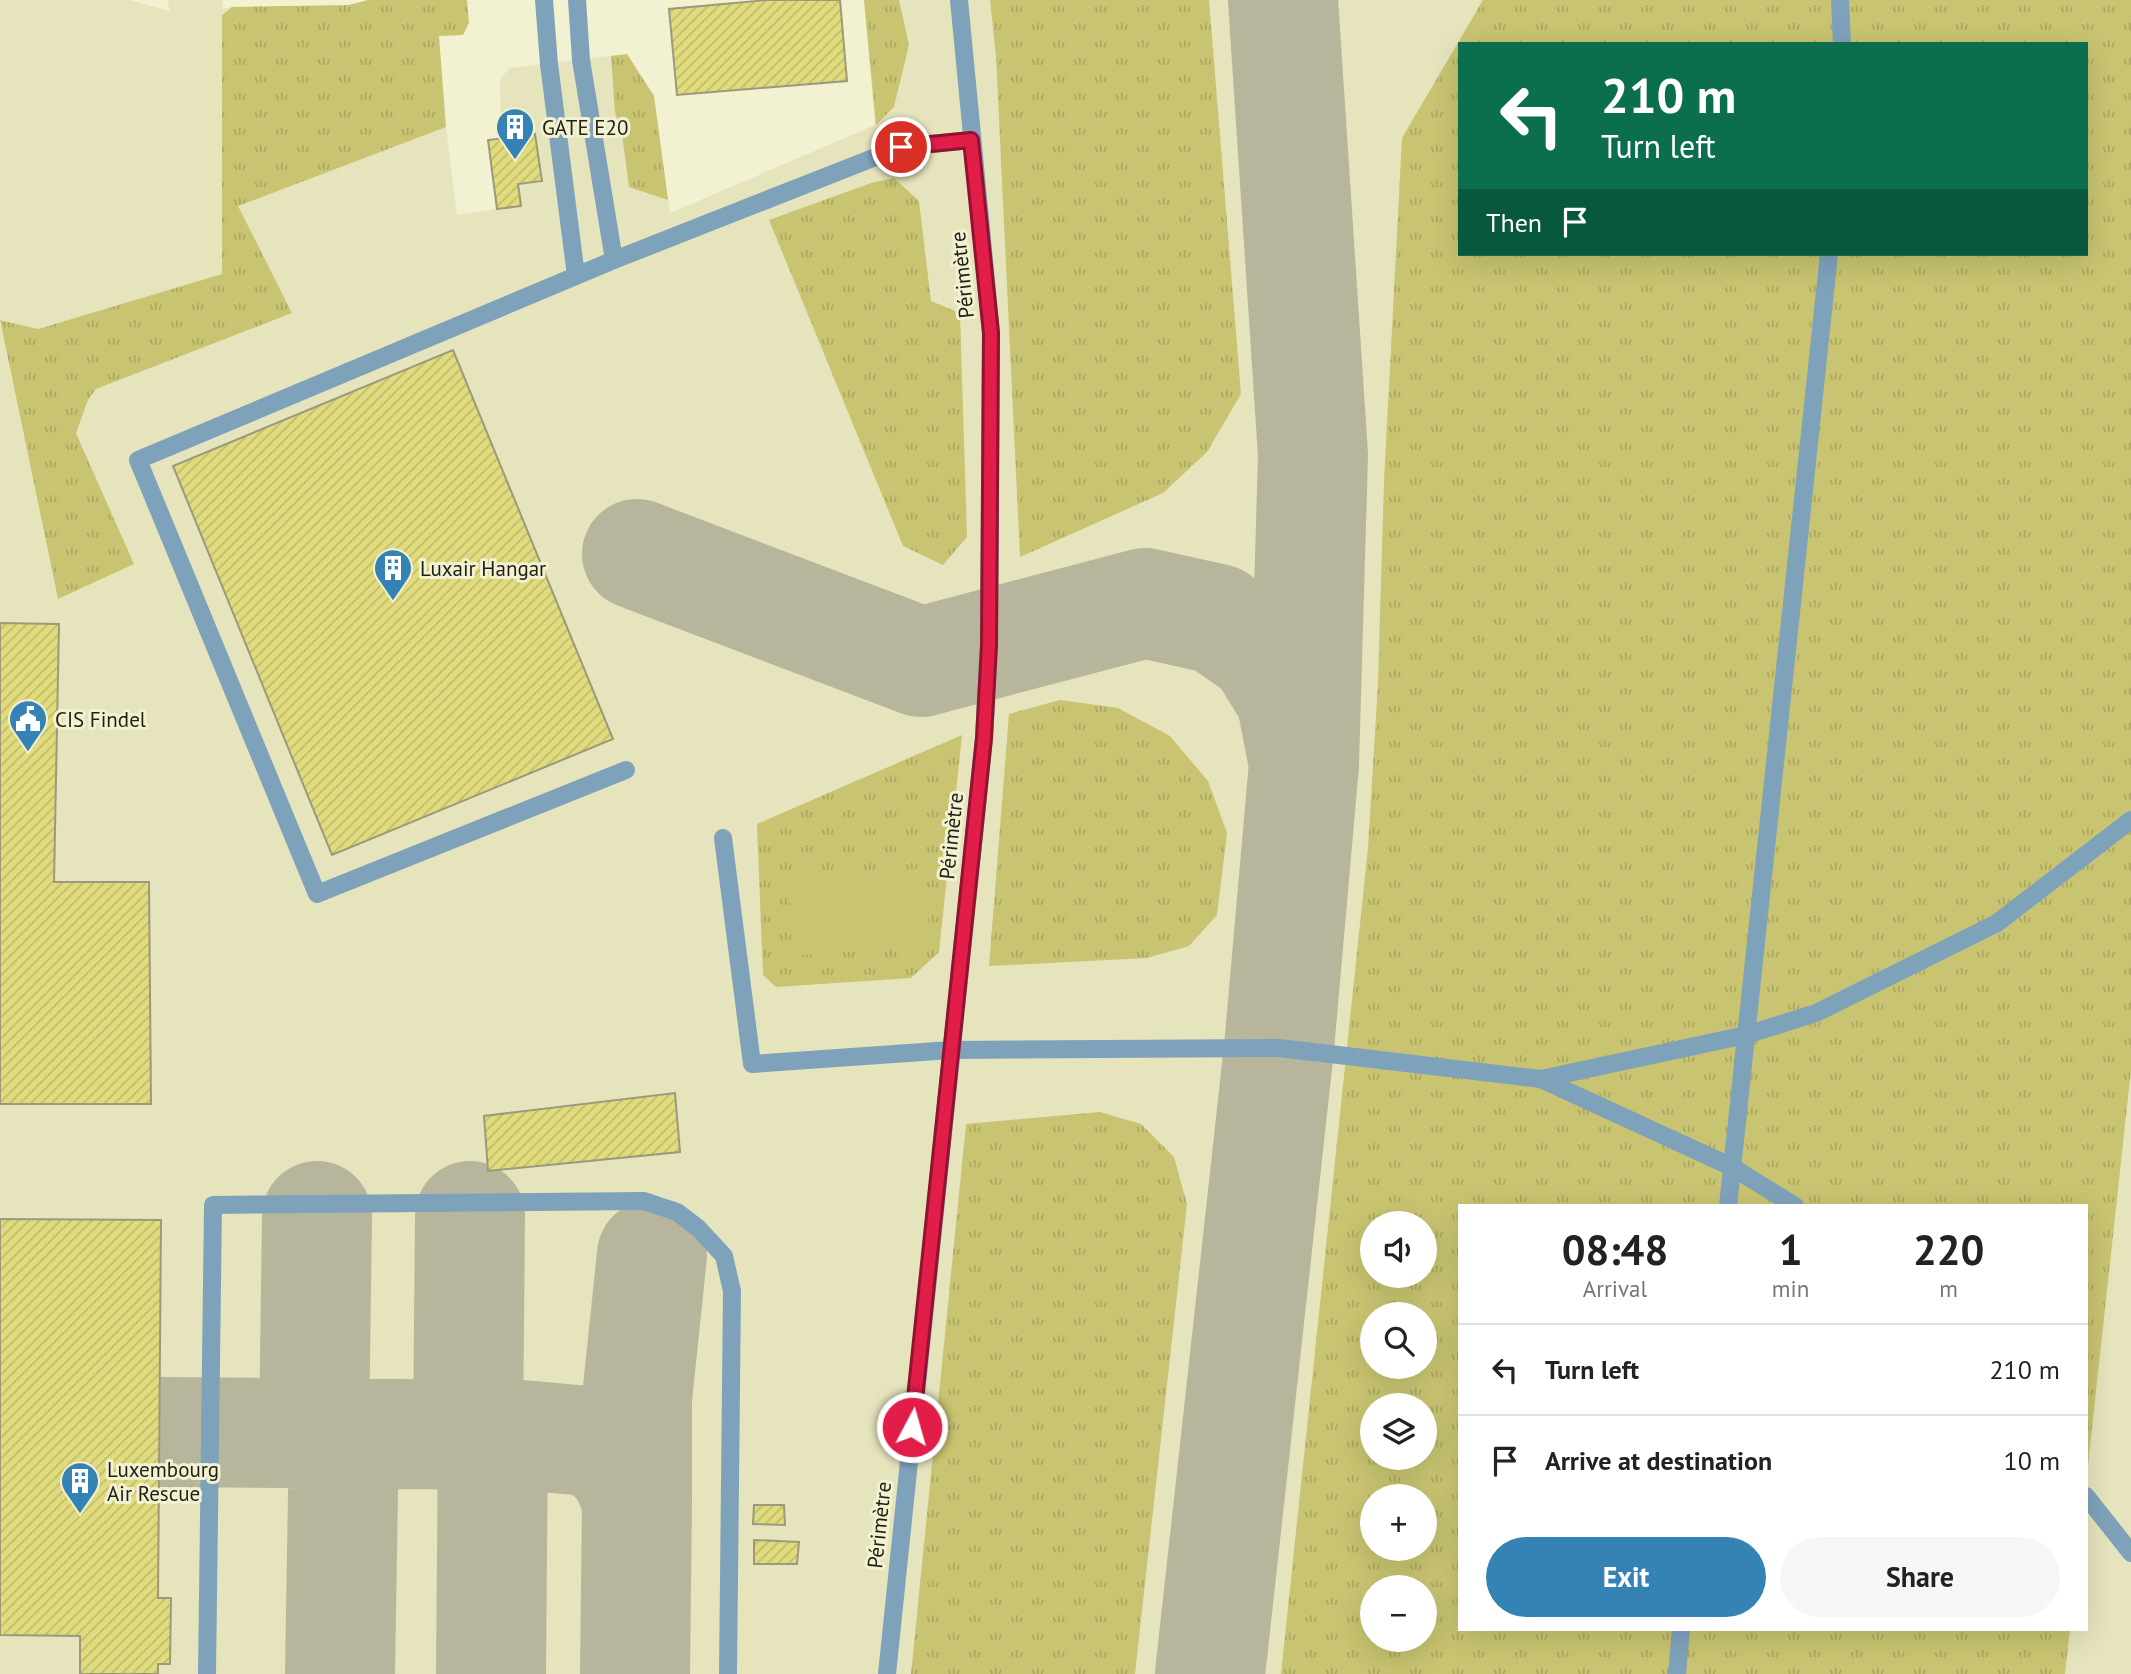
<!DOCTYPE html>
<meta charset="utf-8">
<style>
:root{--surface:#fff;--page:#f6f6f6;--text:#222;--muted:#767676;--line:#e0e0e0;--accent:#3483b4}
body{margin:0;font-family:"PT Sans",sans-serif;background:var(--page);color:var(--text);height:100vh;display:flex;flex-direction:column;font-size:26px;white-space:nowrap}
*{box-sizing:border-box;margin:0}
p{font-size:23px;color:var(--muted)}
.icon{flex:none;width:38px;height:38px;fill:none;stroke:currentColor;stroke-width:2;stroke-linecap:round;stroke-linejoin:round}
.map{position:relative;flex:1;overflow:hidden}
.side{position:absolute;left:1458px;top:1204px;width:630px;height:427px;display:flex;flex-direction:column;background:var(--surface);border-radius:0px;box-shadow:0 7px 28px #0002}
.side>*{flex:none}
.guide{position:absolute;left:1458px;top:42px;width:630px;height:214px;border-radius:0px;box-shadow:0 7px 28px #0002;background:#0b6e4f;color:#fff;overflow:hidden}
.controls{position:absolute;left:1360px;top:1211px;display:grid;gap:14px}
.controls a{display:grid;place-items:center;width:77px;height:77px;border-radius:50%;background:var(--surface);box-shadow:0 7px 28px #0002;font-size:35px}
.pin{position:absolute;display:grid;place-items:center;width:60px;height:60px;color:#fff;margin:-30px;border:4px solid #fff;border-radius:50%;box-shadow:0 2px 7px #0007}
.me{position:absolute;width:77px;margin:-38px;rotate:6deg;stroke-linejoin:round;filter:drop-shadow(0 0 5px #0008)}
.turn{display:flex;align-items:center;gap:24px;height:147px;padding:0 28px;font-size:32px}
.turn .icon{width:91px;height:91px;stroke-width:2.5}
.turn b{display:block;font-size:49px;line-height:60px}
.then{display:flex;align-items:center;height:66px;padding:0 28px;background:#0003;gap:14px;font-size:26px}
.eta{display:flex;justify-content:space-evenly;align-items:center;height:119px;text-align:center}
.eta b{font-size:42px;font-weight:700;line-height:49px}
.button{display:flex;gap:14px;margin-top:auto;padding:14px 28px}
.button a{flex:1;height:80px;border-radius:42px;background:var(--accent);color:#fff;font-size:28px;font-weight:700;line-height:80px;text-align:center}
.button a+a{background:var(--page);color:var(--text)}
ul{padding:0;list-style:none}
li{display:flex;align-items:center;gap:21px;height:91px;padding:0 28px;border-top:2px solid var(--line)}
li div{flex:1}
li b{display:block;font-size:26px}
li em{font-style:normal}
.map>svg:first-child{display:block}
.built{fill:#e6e4bd;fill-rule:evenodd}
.grass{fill:url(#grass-tufts);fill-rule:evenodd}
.garden{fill:#c8c471}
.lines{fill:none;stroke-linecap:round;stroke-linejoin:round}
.taxiway{stroke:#b7b69c;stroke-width:110}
.building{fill:url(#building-hatch);stroke:#9b9a7c;stroke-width:2}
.minor{stroke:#7fa2bb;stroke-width:18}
.route-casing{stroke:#92132f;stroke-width:18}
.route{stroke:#e11d48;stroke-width:12}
.labels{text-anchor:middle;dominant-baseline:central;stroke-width:6;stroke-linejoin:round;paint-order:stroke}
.poi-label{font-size:21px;fill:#201f14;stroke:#f2f1d1;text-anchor:start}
.street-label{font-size:21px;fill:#201f14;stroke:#f2f1d1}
</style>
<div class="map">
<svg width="2131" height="1674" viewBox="0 0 2131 1674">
<defs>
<pattern id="grass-tufts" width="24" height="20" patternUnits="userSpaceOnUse" patternTransform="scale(1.75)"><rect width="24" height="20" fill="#c8c471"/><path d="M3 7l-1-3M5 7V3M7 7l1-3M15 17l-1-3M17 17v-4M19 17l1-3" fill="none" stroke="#aca861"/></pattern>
<pattern id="building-hatch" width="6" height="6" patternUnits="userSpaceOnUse" patternTransform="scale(1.75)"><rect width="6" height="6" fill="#e0db7c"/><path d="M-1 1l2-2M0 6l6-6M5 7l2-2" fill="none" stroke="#c0bc6a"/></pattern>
</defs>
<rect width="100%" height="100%" fill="#f2f1d1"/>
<path class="built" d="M 0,0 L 129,0 L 170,11 L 167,0 L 222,0 L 223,9 L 232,7 L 222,16 L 222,274 L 38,329 L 0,320 Z
M 864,0 L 2131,0 L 2131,1674 L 0,1674 L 0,322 L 58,599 L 133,564 L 76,432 L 88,400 L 96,389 L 292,313 L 237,206 L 446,127 L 457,215 L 497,209 L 488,140 L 501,138 L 500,80 L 509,68 L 627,54 L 654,96 L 670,213 L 875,125 ZM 1460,44 L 2086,44 L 2086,254 L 1460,254 ZM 1460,1206 L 2086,1206 L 2086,1629 L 1460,1629 ZM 1372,1223 L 1424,1223 L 1424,1276 L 1372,1276 ZM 1372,1314 L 1424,1314 L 1424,1367 L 1372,1367 ZM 1372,1405 L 1424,1405 L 1424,1458 L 1372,1458 ZM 1372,1496 L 1424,1496 L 1424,1549 L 1372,1549 ZM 1372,1587 L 1424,1587 L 1424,1640 L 1372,1640 Z"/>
<path class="grass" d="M 368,0 L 467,0 L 469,23 L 463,35 L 439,36 L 446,127 L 238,206 L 292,313 L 96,389 L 88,400 L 76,433 L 134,564 L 58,599 L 0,320 L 38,329 L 222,274 L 222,15 L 232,7 L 349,5 Z
M 864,0 L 899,0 L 909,45 L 894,107 L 876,125 Z
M 990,0 L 1209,0 L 1241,394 L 1207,452 L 1163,493 L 1020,557 L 996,56 Z
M 1483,0 L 2131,0 L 2131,1070 L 2086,1483 L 2086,1206 L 1460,1206 L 1460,1629 L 2070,1629 L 2065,1674 L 1281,1674 L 1368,848 L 1378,683 L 1384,481 L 1402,138 ZM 1460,44 L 2086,44 L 2086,254 L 1460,254 ZM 1372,1223 L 1424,1223 L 1424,1276 L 1372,1276 ZM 1372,1314 L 1424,1314 L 1424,1367 L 1372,1367 ZM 1372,1405 L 1424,1405 L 1424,1458 L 1372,1458 ZM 1372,1496 L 1424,1496 L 1424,1549 L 1372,1549 ZM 1372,1587 L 1424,1587 L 1424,1640 L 1372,1640 Z
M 627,54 L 654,96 L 668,200 L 629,187 L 622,134 L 615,112 L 611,56 Z
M 894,178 L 919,201 L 931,301 L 960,313 L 967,537 L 943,565 L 903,546 L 769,220 L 871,183 Z
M 1060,700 L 1118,708 L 1170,736 L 1208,781 L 1227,833 L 1217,915 L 1189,946 L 1147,958 L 989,966 L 1009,714 Z
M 962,735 L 939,952 L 911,978 L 776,987 L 763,975 L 757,824 Z
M 1100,1112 L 1141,1124 L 1174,1157 L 1187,1204 L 1135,1674 L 911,1674 L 966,1124 Z"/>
<path class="garden" d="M 925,868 L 930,945 L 794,956 L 788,879 Z"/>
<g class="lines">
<path class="taxiway" d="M 637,554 L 921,662 L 1145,603 L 1217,619 L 1262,650 L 1291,697 L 1302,754
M 160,1432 L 522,1435 L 587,1441 L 607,1451 L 625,1470 L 637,1500 L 635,1674
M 314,1433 L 317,1216
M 468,1434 L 470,1216
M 637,1500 L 637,1398 L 652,1255
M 340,1674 L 344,1433
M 491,1674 L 493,1435
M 1210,1674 L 1279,1048 L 1304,764 L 1313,455 L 1283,0"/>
</g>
<path class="building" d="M 768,0 L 840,0 L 847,81 L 677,95 L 669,9 Z
M 535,134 L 542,181 L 518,184 L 521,206 L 497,209 L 488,140 Z
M 453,350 L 613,739 L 332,855 L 173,466 Z
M 0,623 L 59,624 L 54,882 L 149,882 L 151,1104 L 0,1104 Z
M 675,1093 L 680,1152 L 488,1171 L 484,1116 Z
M 0,1219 L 161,1220 L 158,1598 L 171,1598 L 170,1664 L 158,1664 L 158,1674 L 80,1674 L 80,1636 L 0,1635 Z
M 754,1505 L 784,1505 L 785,1525 L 753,1524 Z
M 754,1540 L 799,1542 L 797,1564 L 754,1564 Z"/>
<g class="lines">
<path class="minor" d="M 544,0 L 549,64 L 576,276
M 577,0 L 581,60 L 614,260
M 1840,0 L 1842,44
M 626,770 L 317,894 L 138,460 L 614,260 L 901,147 L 971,140
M 723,838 L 752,1064 L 951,1050 L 1279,1048 L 1541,1079 L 1732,1167 L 1795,1206
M 1541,1079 L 1746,1035 L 1816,1013 L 1997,923 L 2131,820
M 1728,1206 L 1829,254
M 2086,1496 L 2131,1553
M 207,1674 L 213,1205 L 644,1201 L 677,1212 L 698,1228 L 724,1256 L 732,1291 L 728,1674
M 887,1674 L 984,738 L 989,644 L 991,333 L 959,0
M 1677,1674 L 1681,1629"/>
</g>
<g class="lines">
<defs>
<path id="route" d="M 901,147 L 971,140 L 991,333 L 989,645 L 984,738 L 912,1427"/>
</defs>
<use href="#route" class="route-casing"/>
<use href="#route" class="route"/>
</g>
<defs>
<symbol id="building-pin" viewBox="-11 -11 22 30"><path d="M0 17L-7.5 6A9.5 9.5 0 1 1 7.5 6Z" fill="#3483b4" stroke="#f2f1d1"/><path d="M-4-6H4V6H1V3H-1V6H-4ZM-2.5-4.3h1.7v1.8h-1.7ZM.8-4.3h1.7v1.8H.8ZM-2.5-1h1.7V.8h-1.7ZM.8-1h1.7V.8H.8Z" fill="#fff"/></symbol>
<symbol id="civic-pin" viewBox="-11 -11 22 30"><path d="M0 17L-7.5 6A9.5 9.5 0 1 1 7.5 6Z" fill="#3483b4" stroke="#f2f1d1"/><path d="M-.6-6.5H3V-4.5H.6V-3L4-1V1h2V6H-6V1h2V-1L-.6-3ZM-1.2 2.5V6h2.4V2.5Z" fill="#fff"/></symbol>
</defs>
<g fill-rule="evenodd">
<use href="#building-pin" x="493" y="105" width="44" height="60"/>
<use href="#building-pin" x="371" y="546" width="44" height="60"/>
<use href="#civic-pin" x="6" y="697" width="44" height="60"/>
<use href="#building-pin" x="58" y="1459" width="44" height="60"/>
</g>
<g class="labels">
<g class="poi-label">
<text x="542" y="127">GATE E20</text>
<text x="420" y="568">Luxair Hangar</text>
<text x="55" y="719">CIS Findel</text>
<text x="107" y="1469">Luxembourg<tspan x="107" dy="24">Air Rescue</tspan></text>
</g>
<g class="street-label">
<text transform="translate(962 275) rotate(-96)">Périmètre</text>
<text transform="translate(951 836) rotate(-84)">Périmètre</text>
<text transform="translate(879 1525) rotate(-84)">Périmètre</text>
</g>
</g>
</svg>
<div class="controls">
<a><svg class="icon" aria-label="sound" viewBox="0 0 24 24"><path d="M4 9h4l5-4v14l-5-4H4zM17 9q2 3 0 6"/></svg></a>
<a><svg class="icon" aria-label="search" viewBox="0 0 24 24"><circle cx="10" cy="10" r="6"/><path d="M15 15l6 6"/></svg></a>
<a><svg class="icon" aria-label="layers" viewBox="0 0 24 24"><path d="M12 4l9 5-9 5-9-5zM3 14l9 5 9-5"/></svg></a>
<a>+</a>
<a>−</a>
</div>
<div class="pin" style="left:901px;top:147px;background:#d93025"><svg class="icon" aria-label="arrive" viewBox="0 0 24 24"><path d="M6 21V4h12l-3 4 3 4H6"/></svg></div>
<svg class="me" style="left:912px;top:1427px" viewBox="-20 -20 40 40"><circle r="17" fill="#e11d48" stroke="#fff" stroke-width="3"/><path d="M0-11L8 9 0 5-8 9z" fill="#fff"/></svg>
<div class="guide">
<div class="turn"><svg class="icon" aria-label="left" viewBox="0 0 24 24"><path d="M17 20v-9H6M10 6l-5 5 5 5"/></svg><div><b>210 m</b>Turn left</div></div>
<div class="then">Then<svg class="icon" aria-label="arrive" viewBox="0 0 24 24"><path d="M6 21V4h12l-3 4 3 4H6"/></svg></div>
</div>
<section class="side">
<div class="eta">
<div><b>08:48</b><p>Arrival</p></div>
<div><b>1</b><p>min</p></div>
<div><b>220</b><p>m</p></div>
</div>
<ul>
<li><svg class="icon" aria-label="left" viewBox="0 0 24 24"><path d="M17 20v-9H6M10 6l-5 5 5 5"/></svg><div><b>Turn left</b></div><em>210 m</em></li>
<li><svg class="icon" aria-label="arrive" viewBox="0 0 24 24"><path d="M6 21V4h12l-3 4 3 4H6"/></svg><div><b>Arrive at destination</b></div><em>10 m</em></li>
</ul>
<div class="button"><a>Exit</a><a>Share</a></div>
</section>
</div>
